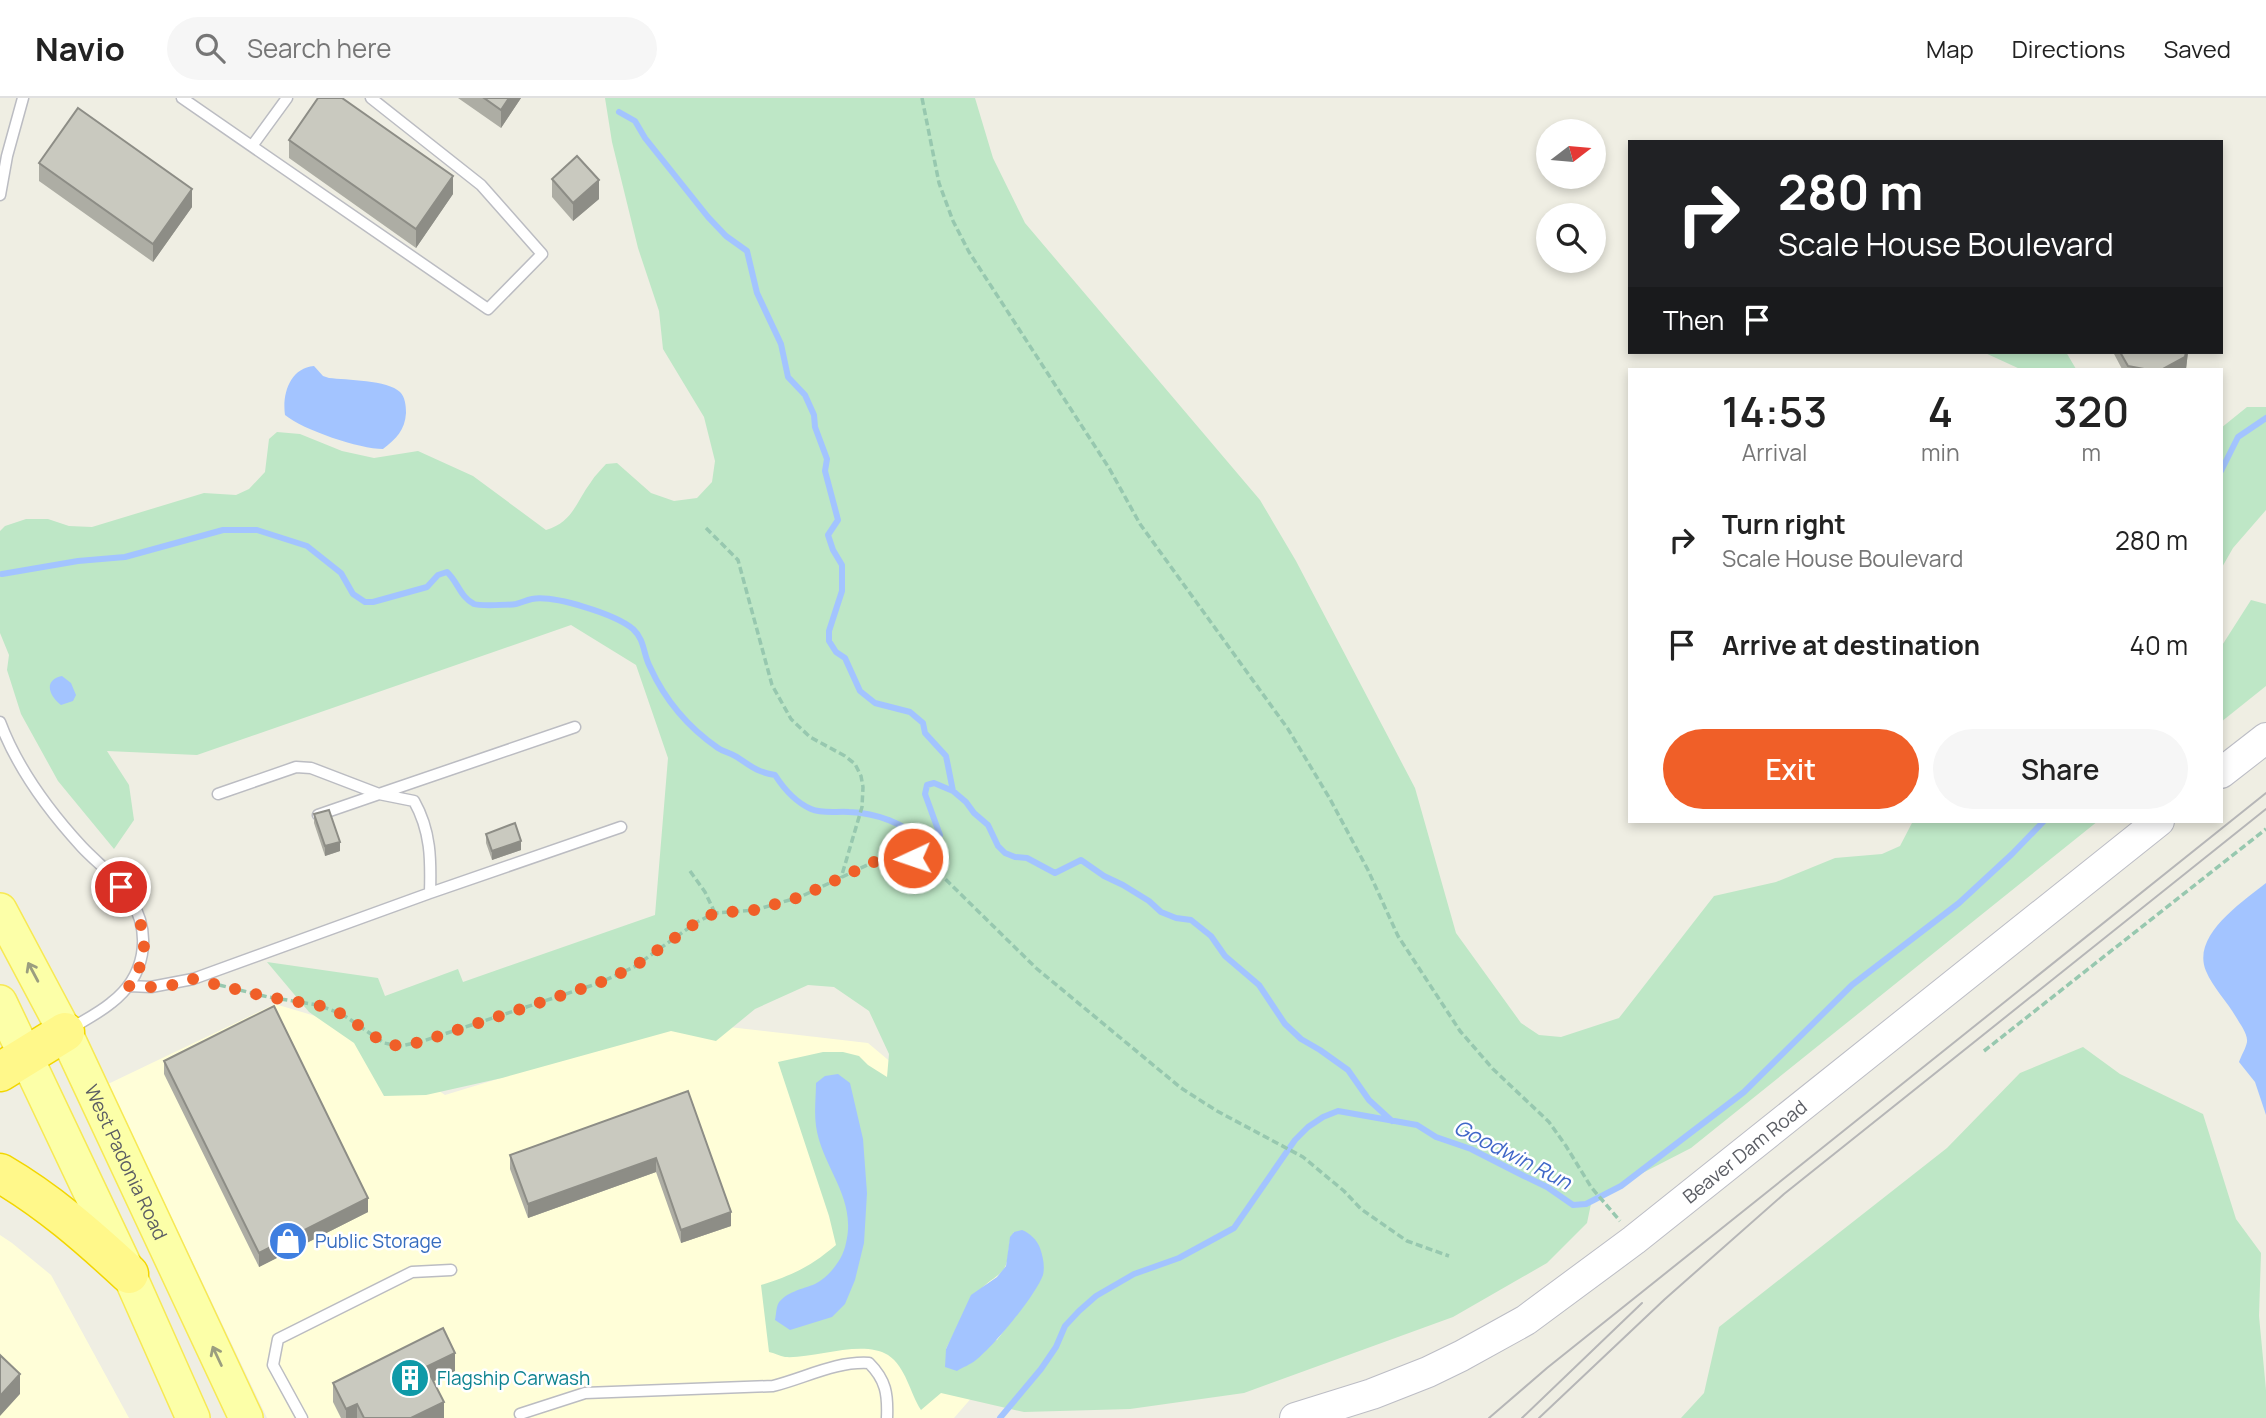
<!DOCTYPE html>
<style>
:root{--surface:#fff;--page:#f6f6f6;--text:#222;--muted:#767676;--line:#e0e0e0;--accent:#f05f28}
body{margin:0;font-family:Manrope,sans-serif;background:var(--page);color:var(--text);height:100vh;display:flex;flex-direction:column;font-size:26px;white-space:nowrap}
*{box-sizing:border-box;margin:0}
p{font-size:23px;color:var(--muted)}
.icon{flex:none;width:38px;height:38px;fill:none;stroke:currentColor;stroke-width:2;stroke-linecap:round;stroke-linejoin:round}
.map{position:relative;flex:1;overflow:hidden}
.details{position:absolute;left:1628px;top:270px;width:595px;height:455px;display:flex;flex-direction:column;background:var(--surface);border-radius:0px;box-shadow:0 4px 10px #0003}
.details>*{flex:none}
.guide{position:absolute;left:1628px;top:42px;width:595px;height:214px;border-radius:0px;box-shadow:0 4px 10px #0003;background:#202124;color:#fff;overflow:hidden}
.needle{width:46px;rotate:74deg}
.controls{position:absolute;left:1536px;top:21px;display:grid;gap:14px}
.controls a{display:grid;place-items:center;width:70px;height:70px;border-radius:50%;background:var(--surface);box-shadow:0 4px 10px #0003;font-size:35px}
.pin{position:absolute;display:grid;place-items:center;width:60px;height:60px;color:#fff;margin:-30px;border:4px solid #fff;border-radius:50%;box-shadow:0 2px 7px #0007}
.me{position:absolute;width:77px;margin:-38px;rotate:267deg;stroke-linejoin:round;filter:drop-shadow(0 0 5px #0008)}
.turn{display:flex;align-items:center;gap:24px;height:147px;padding:0 35px;font-size:32px}
.turn .icon{width:91px;height:91px;stroke-width:2.5}
.turn b{display:block;font-size:49px;line-height:60px}
.then{display:flex;align-items:center;height:66px;padding:0 35px;background:#0003;gap:14px;font-size:26px}
.eta{display:flex;justify-content:space-evenly;align-items:center;height:119px;text-align:center}
.eta b{font-size:42px;font-weight:600;line-height:49px}
.button{display:flex;gap:14px;margin-top:auto;padding:14px 35px}
.button a{flex:1;height:80px;border-radius:42px;background:var(--accent);color:#fff;font-size:28px;font-weight:600;line-height:80px;text-align:center}
.button a+a{background:var(--page);color:var(--text)}
ul{padding:0;list-style:none}
li{display:flex;align-items:center;gap:21px;height:105px;padding:0 35px}
li div{flex:1}
li b{display:block;font-size:26px}
li em{font-style:normal}
header{display:flex;align-items:center;gap:42px;box-sizing:border-box;height:98px;padding:0 35px;background:var(--surface);border-bottom:2px solid var(--line)}
header strong{font-size:33px}
nav{display:flex;gap:38px;margin-inline-start:auto;font-size:24px}
.search{width:490px;height:63px;background:var(--page);display:flex;align-items:center;gap:18px;box-sizing:border-box;padding:0 24px;border-radius:38px;color:var(--muted);font-size:26px}
.map>svg:first-child{display:block}
.commercial{fill:#fffed8}
.green{fill:#bee7c6;fill-rule:evenodd}
.water{fill:#a3c4ff}
.lines{fill:none;stroke-linecap:round;stroke-linejoin:round}
.stream{stroke:#a3c4ff;stroke-width:6}
.service-casing{stroke:#bbbcc2;stroke-width:13}
.secondary-casing{stroke:#bcbdc5;stroke-width:32}
.primary-casing{stroke:#f7e954;stroke-width:36}
.motorway-casing{stroke:#f2d600;stroke-width:41}
.path{stroke:#97c8af;stroke-width:3.5;stroke-dasharray:7 3.5;stroke-linecap:butt}
.service{stroke:#fff;stroke-width:10}
.secondary{stroke:#fff;stroke-width:30}
.primary{stroke:#fcffa8;stroke-width:33}
.motorway{stroke:#fff88a;stroke-width:38}
.tram{stroke:#b6b6b7;stroke-width:2}
.wall{fill:#adada4}
.shaded-wall{fill:#8d8d86}
.building{fill:#c9c9bf;stroke:#8d8d86;stroke-width:2}
.oneway{stroke:#9b9e7f}
.route{stroke:#f05f28;stroke-width:12;stroke-dasharray:0 21.6}
.labels{text-anchor:middle;dominant-baseline:central;stroke-width:5;stroke-linejoin:round;paint-order:stroke}
.street-label{font-size:19px;fill:#5b5d64;stroke:#fff}
.shop-label{font-size:19px;fill:#366cbe;stroke:#fff;text-anchor:start}
.culture-label{font-size:19px;fill:#0d838f;stroke:#fff;text-anchor:start}
.water-label{font-size:21px;font-style:italic;fill:#4067c8;stroke:#fff}
</style>
<header>
<strong>Navio</strong>
<div class="search"><svg class="icon" aria-label="search" viewBox="0 0 24 24"><circle cx="10" cy="10" r="6"/><path d="M15 15l6 6"/></svg>Search here</div>
<nav><a>Map</a><a>Directions</a><a>Saved</a></nav>
</header>
<div class="map">
<svg width="2266" height="1320" viewBox="0 0 2266 1320">
<rect width="100%" height="100%" fill="#efeee3"/>
<path class="commercial" d="M 275,906 L 342,926 L 445,997 L 685,924 L 868,945 L 1106,1145 L 954,1320 L 267,1320 L 108,986 Z
M 0,1137 L 12,1145 L 51,1177 L 129,1320 L 0,1320 Z"/>
<path class="green" d="M 605,0 L 975,0 L 993,60 L 1025,125 L 1260,402 L 1296,463 L 1415,690 L 1456,835 L 1521,925 L 1539,937 L 1561,939 L 1619,920 L 1714,798 L 1776,784 L 1835,760 L 1882,756 L 1900,748 L 1913,723 L 2098,723 L 1691,1050 L 1592,1101 L 1587,1125 L 1547,1165 L 1453,1219 L 1244,1295 L 1130,1311 L 1024,1314 L 941,1295 L 921,1312 C 910,1295 906,1269 888,1257 C 862,1241 814,1261 785,1259 C 780,1258 774,1255 769,1254 L 761,1187 C 793,1177 810,1169 836,1147 L 829,1118 L 778,964 L 823,954 L 843,954 L 859,958 L 868,967 L 887,979 L 889,956 L 869,913 L 834,889 L 808,887 L 755,911 L 716,943 L 671,933 L 502,980 L 426,997 L 384,998 L 354,945 L 309,914 L 267,864 L 378,880 L 385,898 L 458,871 L 463,884 L 655,817 L 668,660 L 636,567 L 571,527 L 197,657 L 107,653 L 129,687 L 134,722 L 114,751 L 58,683 L 21,616 L 7,572 L 9,557 L 0,535 L 0,433 L 5,428 L 26,421 L 48,421 L 69,428 L 92,429 L 204,395 L 236,397 L 249,391 L 265,374 L 269,341 L 277,334 L 300,336 L 342,353 L 374,360 L 418,353 L 473,378 L 546,432 C 573,424 576,404 591,384 C 595,377 601,372 606,366 L 617,365 L 651,395 L 674,403 L 697,400 L 712,384 L 715,363 L 704,319 L 663,251 L 659,213 L 638,150 L 612,44 ZM 1014,1134 L 1012,1222 L 997,1242 L 946,1251 C 957,1230 968,1207 983,1189 C 990,1182 998,1179 1004,1171 C 1011,1160 1006,1145 1014,1134 Z
M 1983,254 L 2066,254 L 2076,271 L 2020,271 Z
M 2247,309 L 2266,309 L 2266,412 L 2233,450 L 2221,471 L 2221,330 Z
M 2251,502 L 2266,506 L 2266,588 L 2221,624 L 2221,549 Z
M 2083,949 L 2120,976 L 2203,1016 L 2236,1121 L 2261,1155 L 2259,1218 L 2266,1292 L 2266,1320 L 1681,1320 L 1704,1295 L 1719,1229 L 1947,1050 L 2020,975 Z"/>
<path class="water" d="M 314,268 L 323,278 L 329,280 C 346,282 388,282 400,294 C 405,299 406,307 406,315 C 405,332 396,341 383,351 C 360,351 303,332 285,317 C 282,296 290,270 314,268 Z
M 62,578 L 71,585 L 76,597 L 73,603 L 61,607 C 49,598 43,582 62,578 Z
M 2266,785 L 2266,1017 L 2255,984 L 2239,964 C 2241,958 2246,950 2247,944 C 2248,936 2240,926 2236,919 C 2227,903 2213,890 2206,873 C 2191,838 2242,804 2266,785 Z
M 838,976 L 850,985 L 863,1041 L 867,1095 L 864,1145 L 855,1182 L 845,1206 L 832,1219 L 790,1232 L 775,1222 C 776,1218 776,1211 778,1206 C 785,1194 803,1191 815,1186 C 830,1178 843,1161 846,1145 C 857,1099 822,1070 816,1028 C 814,1014 816,998 816,985 L 825,978 Z
M 1022,1132 C 1030,1135 1037,1142 1040,1150 C 1043,1159 1045,1168 1043,1177 C 1036,1197 993,1249 976,1262 C 970,1267 963,1269 957,1273 L 945,1269 L 946,1251 L 971,1197 L 997,1179 L 1006,1168 L 1010,1139 L 1014,1134 Z"/>
<g class="lines">
<path class="stream" d="M 619,14 L 635,23 L 645,40 L 708,119 L 726,138 L 747,153 L 757,195 L 781,246 L 788,279 L 805,297 L 814,317 L 815,329 L 827,361 L 825,373 L 838,422 L 828,437 L 833,452 L 842,467 L 842,493 L 829,533 L 829,543 L 836,554 L 845,560 L 860,593 L 875,605 L 910,614 L 923,625 L 925,635 L 946,658 L 953,693
M 2221,373 L 2238,339 L 2266,320
M 2,476 L 78,463 L 125,459 L 223,432 L 257,432 L 307,448 L 341,475 L 353,496 L 365,504 L 373,504 L 427,489 L 438,477 L 447,474 C 458,484 460,499 474,506 C 479,508 510,507 516,506 C 521,505 526,502 532,501 C 554,497 615,516 633,531 C 645,542 643,556 650,569 C 665,602 689,630 718,650 C 724,654 731,655 737,659 C 752,669 757,674 775,677 C 784,691 795,704 811,711 C 823,716 837,713 849,714 C 876,715 905,725 924,745 L 938,740 L 940,737 L 925,696 L 927,687 L 934,685 L 953,693 L 966,704 L 974,715 L 988,727 L 998,748 L 1005,755 L 1015,759 L 1027,760 L 1055,775 L 1081,762 L 1104,778 L 1123,787 L 1149,803 L 1161,814 L 1176,820 L 1191,822 L 1211,838 L 1225,858 L 1259,887 L 1285,926 L 1301,941 L 1320,952 L 1348,972 L 1369,1002 L 1392,1023
M 1000,1320 L 1041,1271 L 1056,1249 L 1065,1228 L 1079,1213 L 1096,1198 L 1134,1176 L 1179,1160 L 1234,1130 L 1295,1042 L 1308,1029 L 1323,1019 L 1338,1013 L 1417,1027 L 1436,1039 L 1471,1051 L 1524,1078 L 1547,1089 L 1573,1107 L 1586,1106 L 1621,1088 L 1744,994 L 1852,887 L 1959,805 L 2012,756 L 2044,723"/>
<defs>
<path id="service" d="M 182,0 L 488,211 L 542,156 L 481,87 L 371,0
M 252,48 L 287,0
M 0,97 L 7,58 L 23,0
M 0,624 C 18,672 48,712 82,749 C 98,766 118,780 130,800 C 153,837 145,879 111,905 C 99,915 83,923 70,931
M 218,696 L 296,669 L 311,670 L 379,696 L 575,629
M 318,717 L 379,696 L 414,703 C 431,733 431,762 430,795
M 129,888 L 151,889 L 193,881 L 430,795 L 621,729
M 520,1316 L 585,1295 L 773,1288 C 805,1280 836,1263 869,1265 C 886,1282 888,1296 887,1320
M 302,1320 L 273,1267 L 278,1241 L 412,1174 L 451,1172"/>
<g id="secondary">
<path d="M 2221,675 L 2266,640"/>
<path id="s1" d="M 1295,1320 L 1372,1296 L 1428,1274 L 1461,1258 L 1526,1222 L 1634,1142 L 2159,723"/>
</g>
<g id="primary">
<path id="s2" d="M 0,812 L 65,934 L 246,1320"/>
<path d="M 0,904 L 129,1176 L 193,1320"/>
</g>
<path id="motorway" d="M 0,974 L 65,934
M 0,1075 C 48,1103 88,1138 129,1176"/>
</defs>
<use href="#service" class="service-casing"/>
<use href="#secondary" class="secondary-casing"/>
<use href="#primary" class="primary-casing"/>
<use href="#motorway" class="motorway-casing"/>
<path class="path" d="M 922,0 L 939,85 L 953,123 L 969,154 L 1109,370 L 1140,426 L 1288,631 L 1330,701 L 1368,772 L 1398,838 L 1460,933 L 1493,971 L 1549,1024 L 1566,1048 L 1591,1089 L 1620,1123
M 706,430 L 738,462 L 772,587 L 791,621 L 810,639 L 845,658 L 855,666 L 861,678 L 863,689 L 862,709 L 841,780
M 690,773 L 705,794 L 715,815
M 219,887 L 268,899 L 318,907 L 342,916 L 384,945 L 400,948 L 420,944 L 599,885 L 634,869 L 697,824 L 715,815 L 755,812 L 800,799 L 880,761 L 899,758 L 913,760 L 925,764 L 935,771 L 1036,870 L 1181,990 L 1217,1013 L 1303,1059 L 1344,1093 L 1361,1111 L 1407,1143 L 1449,1158
M 1984,953 L 2266,731"/>
<use href="#service" class="service"/>
<use href="#secondary" class="secondary"/>
<use href="#primary" class="primary"/>
<use href="#motorway" class="motorway"/>
<path class="tram" d="M 1489,1320 L 1547,1270 L 2266,695
M 1522,1320 L 1642,1205
M 1539,1320 L 1665,1201 L 1784,1096 L 2266,711"/>
</g>
<path class="wall" d="M 458,0 L 521,0 L 501,30 Z
M 289,42 L 453,96 L 416,150 L 289,60 Z
M 39,65 L 192,109 L 153,164 L 39,83 Z
M 552,81 L 599,101 L 573,123 L 552,99 Z
M 2113,254 L 2188,254 L 2186,271 L 2122,271 Z
M 314,716 L 340,753 L 325,758 L 314,725 Z
M 486,736 L 521,752 L 492,762 L 486,745 Z
M 164,963 L 368,1114 L 259,1169 L 164,976 Z
M 688,993 L 731,1128 L 681,1145 L 656,1074 L 528,1120 L 510,1071 L 510,1057 Z
M 455,1273 L 433,1283 L 444,1320 L 341,1320 L 333,1304 L 333,1285 Z"/>
<path class="shaded-wall" d="M 509,0 L 521,0 L 501,30 L 501,12 Z
M 453,78 L 453,96 L 416,150 L 416,131 Z
M 599,82 L 599,101 L 573,123 L 573,105 Z
M 192,91 L 192,109 L 153,164 L 153,146 Z
M 2186,254 L 2188,254 L 2186,271 L 2163,271 Z
M 521,743 L 521,752 L 492,762 L 492,753 Z
M 340,744 L 340,753 L 325,758 L 325,748 Z
M 656,1060 L 656,1074 L 528,1120 L 528,1106 Z
M 368,1100 L 368,1114 L 259,1169 L 259,1155 Z
M 731,1114 L 731,1128 L 681,1145 L 681,1132 Z
M 455,1255 L 455,1273 L 426,1287 L 426,1269 Z
M 20,1276 L 20,1296 L 0,1318 L 0,1298 Z
M 444,1304 L 444,1320 L 411,1320 Z
M 357,1306 L 357,1320 L 346,1320 L 346,1311 Z"/>
<path class="building" d="M 318,0 L 342,0 L 453,78 L 416,131 L 289,42 Z
M 484,0 L 509,0 L 501,12 Z
M 78,10 L 192,91 L 153,146 L 39,65 Z
M 577,58 L 599,82 L 573,105 L 552,81 Z
M 2120,254 L 2186,254 L 2185,259 L 2163,271 L 2144,271 L 2128,268 Z
M 329,712 L 340,744 L 325,748 L 314,716 Z
M 515,725 L 521,743 L 492,753 L 486,736 Z
M 274,908 L 368,1100 L 259,1155 L 164,963 Z
M 688,993 L 731,1114 L 681,1132 L 656,1060 L 528,1106 L 510,1057 Z
M 443,1230 L 455,1255 L 426,1269 L 444,1304 L 411,1320 L 364,1320 L 357,1306 L 346,1311 L 333,1285 Z
M 0,1257 L 20,1276 L 0,1298 Z"/>
<defs><path id="oneway-shaft" d="M-6 0H5M1.5-3L5.5 0L1.5 3" fill="none" stroke-width="1.6" stroke-linecap="round" stroke-linejoin="round" transform="scale(1.75)"/></defs>
<g class="oneway">
<use href="#oneway-shaft" transform="translate(33 874) rotate(-118)"/>
<use href="#oneway-shaft" transform="translate(217 1258) rotate(-115)"/>
</g>
<g class="lines">
<path class="route" d="M 121,789 C 137,809 151,842 140,868 C 137,875 133,881 129,888 L 151,889 L 169,888 L 193,881 L 268,899 L 318,907 L 342,916 L 384,945 L 400,948 L 421,944 L 599,885 L 634,869 L 697,824 L 715,815 L 755,812 L 800,799 L 880,761 L 899,758 L 913,760"/>
</g>
<defs>
<symbol id="shop-disc" viewBox="-11 -11 22 22"><circle r="9.5" fill="#3f7fe0" stroke="#fff"/><path d="M-5-2.5h2.3a2.7 3.5 0 0 1 5.4 0H5L5.5 6h-11ZM-1.5-2.5h3a1.5 2.3 0 0 0-3 0Z" fill="#fff"/></symbol>
<symbol id="building-disc" viewBox="-11 -11 22 22"><circle r="9.5" fill="#0f9aa8" stroke="#fff"/><path d="M-4-6H4V6H1V3H-1V6H-4ZM-2.5-4.3h1.7v1.8h-1.7ZM.8-4.3h1.7v1.8H.8ZM-2.5-1h1.7V.8h-1.7ZM.8-1h1.7V.8H.8Z" fill="#fff"/></symbol>
</defs>
<g fill-rule="evenodd">
<use href="#shop-disc" x="266" y="1121" width="44" height="44"/>
<use href="#building-disc" x="388" y="1258" width="44" height="44"/>
</g>
<g class="labels">
<g class="street-label">
<text stroke="none"><textPath href="#s1" startOffset="528">Beaver Dam Road</textPath></text>
<text stroke="none"><textPath href="#s2" startOffset="282">West Padonia Road</textPath></text>
</g>
<g class="shop-label">
<text x="315" y="1143">Public Storage</text>
</g>
<g class="culture-label">
<text x="437" y="1280">Flagship Carwash</text>
</g>
<g class="water-label">
<text transform="translate(1513 1056) rotate(27)">Goodwin Run</text>
</g>
</g>
</svg>
<div class="controls">
<a><svg class="needle" viewBox="-14 -14 28 28"><path d="M0-13l5 13h-10z" fill="#e53935"/><path d="M0 13l5-13h-10z" fill="#767676"/></svg></a>
<a><svg class="icon" aria-label="search" viewBox="0 0 24 24"><circle cx="10" cy="10" r="6"/><path d="M15 15l6 6"/></svg></a>
</div>
<div class="pin" style="left:121px;top:789px;background:#d93025"><svg class="icon" aria-label="arrive" viewBox="0 0 24 24"><path d="M6 21V4h12l-3 4 3 4H6"/></svg></div>
<svg class="me" style="left:913px;top:760px" viewBox="-20 -20 40 40"><circle r="17" fill="#f05f28" stroke="#fff" stroke-width="3"/><path d="M0-11L8 9 0 5-8 9z" fill="#fff"/></svg>
<div class="guide">
<div class="turn"><svg class="icon" aria-label="right" viewBox="0 0 24 24"><path d="M7 20v-9h11M14 6l5 5-5 5"/></svg><div><b>280 m</b>Scale House Boulevard</div></div>
<div class="then">Then<svg class="icon" aria-label="arrive" viewBox="0 0 24 24"><path d="M6 21V4h12l-3 4 3 4H6"/></svg></div>
</div>
<section class="details">
<div class="eta">
<div><b>14:53</b><p>Arrival</p></div>
<div><b>4</b><p>min</p></div>
<div><b>320</b><p>m</p></div>
</div>
<ul>
<li><svg class="icon" aria-label="right" viewBox="0 0 24 24"><path d="M7 20v-9h11M14 6l5 5-5 5"/></svg><div><b>Turn right</b><p>Scale House Boulevard</p></div><em>280 m</em></li>
<li><svg class="icon" aria-label="arrive" viewBox="0 0 24 24"><path d="M6 21V4h12l-3 4 3 4H6"/></svg><div><b>Arrive at destination</b></div><em>40 m</em></li>
</ul>
<div class="button"><a>Exit</a><a>Share</a></div>
</section>
</div>
